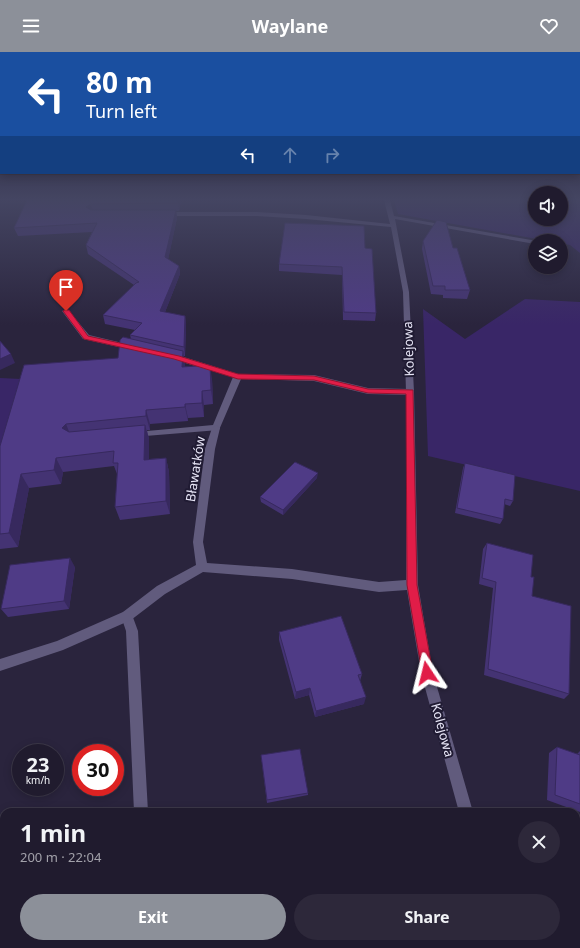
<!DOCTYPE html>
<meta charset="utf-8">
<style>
:root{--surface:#201b2e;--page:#2d283a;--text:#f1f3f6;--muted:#a2a1aa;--line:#3d394a;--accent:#8c9099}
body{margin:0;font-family:"Noto Sans",sans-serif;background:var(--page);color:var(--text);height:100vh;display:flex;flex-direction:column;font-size:15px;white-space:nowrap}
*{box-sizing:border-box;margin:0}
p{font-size:13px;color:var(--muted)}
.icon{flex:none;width:22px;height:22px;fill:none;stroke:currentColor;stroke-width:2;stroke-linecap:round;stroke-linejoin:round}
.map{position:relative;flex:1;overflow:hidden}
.side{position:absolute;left:0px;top:756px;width:580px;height:140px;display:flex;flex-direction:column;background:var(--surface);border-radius:12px 12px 0 0;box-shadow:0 2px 10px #0003,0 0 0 1px var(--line)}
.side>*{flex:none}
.top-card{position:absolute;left:0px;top:0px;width:580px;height:122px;box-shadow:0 2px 10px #0003,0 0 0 1px var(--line);background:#1a4fa0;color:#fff;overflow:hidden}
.fabs{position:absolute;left:528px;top:134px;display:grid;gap:8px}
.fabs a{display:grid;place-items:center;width:40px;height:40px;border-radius:50%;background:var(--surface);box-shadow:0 2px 10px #0003,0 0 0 1px var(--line);font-size:20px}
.speed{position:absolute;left:12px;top:692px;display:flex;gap:8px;font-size:20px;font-weight:700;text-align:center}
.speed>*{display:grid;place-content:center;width:52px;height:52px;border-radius:50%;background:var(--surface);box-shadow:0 2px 10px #0003,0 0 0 1px var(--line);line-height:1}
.speed small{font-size:10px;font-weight:400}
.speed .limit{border:6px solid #d22;background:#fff;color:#111}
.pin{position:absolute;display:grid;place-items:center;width:34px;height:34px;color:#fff;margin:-41px -17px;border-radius:50% 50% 50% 0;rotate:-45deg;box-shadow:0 0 4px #0007}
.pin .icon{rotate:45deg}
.me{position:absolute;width:44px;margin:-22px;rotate:350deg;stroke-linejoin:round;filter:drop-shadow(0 0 3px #0008)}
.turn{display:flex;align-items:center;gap:14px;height:84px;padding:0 20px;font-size:18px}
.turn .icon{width:52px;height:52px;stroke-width:2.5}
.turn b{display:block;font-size:28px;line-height:34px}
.lanes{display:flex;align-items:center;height:38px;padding:0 20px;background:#0003;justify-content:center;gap:20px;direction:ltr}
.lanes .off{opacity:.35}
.round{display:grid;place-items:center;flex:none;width:42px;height:42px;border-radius:21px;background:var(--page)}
.overview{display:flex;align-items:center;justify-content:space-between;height:68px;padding:0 20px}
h1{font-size:24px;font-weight:700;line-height:30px}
.cta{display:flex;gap:8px;margin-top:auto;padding:8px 20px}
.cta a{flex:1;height:46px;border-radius:24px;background:var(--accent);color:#fff;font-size:16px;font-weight:700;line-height:46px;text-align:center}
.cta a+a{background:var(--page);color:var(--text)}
header{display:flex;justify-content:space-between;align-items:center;height:52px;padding:0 20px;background:var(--accent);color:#fff;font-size:18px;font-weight:700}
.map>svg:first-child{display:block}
.green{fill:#392667}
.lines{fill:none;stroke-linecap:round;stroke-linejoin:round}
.lane{fill:#615b7d;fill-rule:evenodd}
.street{fill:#615b7d;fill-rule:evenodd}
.wall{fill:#443373}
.shaded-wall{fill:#37295e}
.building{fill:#4f3b86;stroke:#37295e}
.route{fill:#e11d48;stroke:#92132f}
.labels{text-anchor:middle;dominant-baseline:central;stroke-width:4;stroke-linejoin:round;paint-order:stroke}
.street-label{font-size:13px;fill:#e7e5f6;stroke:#201b33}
</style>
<header><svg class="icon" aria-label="menu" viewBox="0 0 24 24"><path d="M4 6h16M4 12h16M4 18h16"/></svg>Waylane<svg class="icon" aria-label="heart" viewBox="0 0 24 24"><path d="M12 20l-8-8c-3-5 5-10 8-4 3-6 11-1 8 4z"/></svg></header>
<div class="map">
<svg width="580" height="896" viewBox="0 0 580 896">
<rect width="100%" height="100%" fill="#2a243d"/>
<path class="green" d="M 394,148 L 535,148 L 535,167 L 561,167 L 561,148 L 580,148 L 580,201 L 570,193 L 561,191 L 561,189 L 548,189 L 398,162 Z
M 525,247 L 580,250 L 580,439 L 428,404 L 423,257 L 465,287 Z
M 0,326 L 21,327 L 0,412 Z"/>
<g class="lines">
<path class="lane" d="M 66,257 L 68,258 L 89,283 L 135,294 L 136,296 L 132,298 L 83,287 L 62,259 Z
M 168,302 L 174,302 L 238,322 L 314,323 L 368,336 L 410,337 L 414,340 L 410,343 L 368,342 L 314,329 L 241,327 L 219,378 L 133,385 L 132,383 L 133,381 L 136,380 L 213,373 L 233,325 L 168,306 Z
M 127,559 L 131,560 L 138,579 L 148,760 L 134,760 L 126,579 L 121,564 L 123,560 Z
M 136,892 L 152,892 L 153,896 L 135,896 Z"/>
<path class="street" d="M 384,148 L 390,148 L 394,164 L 537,189 L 535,189 L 535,192 L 395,167 L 409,240 L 414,340 L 418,533 L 433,621 L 473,760 L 459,760 L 421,621 L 407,538 L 379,540 L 292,527 L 203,520 L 165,542 L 131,568 L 63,598 L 0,619 L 0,607 L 57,589 L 123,560 L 157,534 L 196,513 L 193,490 L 205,397 L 212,376 L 216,373 L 220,376 L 215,397 L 203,490 L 207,511 L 292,517 L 379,530 L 406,528 L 406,340 L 403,240 L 391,175 L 306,167 L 257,164 L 163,164 L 160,162 L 163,160 L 257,160 L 306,163 L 390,172 Z
M 499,892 L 515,892 L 517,896 L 499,896 Z"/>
</g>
<path class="wall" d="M 27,148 L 181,148 L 179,159 L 176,159 L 177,166 L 168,207 L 179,214 L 180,222 L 165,260 L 185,264 L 186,273 L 185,304 L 184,304 L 185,315 L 212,327 L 213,352 L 204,353 L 204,365 L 188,366 L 188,369 L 150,372 L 150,378 L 147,378 L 149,387 L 149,407 L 166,406 L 169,420 L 170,462 L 120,468 L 115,455 L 117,422 L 114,414 L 63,420 L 61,432 L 29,436 L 18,495 L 0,497 L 0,394 L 118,306 L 131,287 L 130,283 L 135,278 L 105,272 L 103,263 L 134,233 L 88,202 L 86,193 L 92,180 L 18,184 L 14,176 Z
M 423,189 L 453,196 L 470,238 L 467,247 L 443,246 L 443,243 L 431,242 L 422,197 Z
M 365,196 L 376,261 L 375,269 L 343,268 L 342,223 L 279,219 L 279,212 Z
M 465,411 L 513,449 L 510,454 L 504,452 L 503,467 L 500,472 L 455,461 L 463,416 Z
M 317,426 L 283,463 L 261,450 L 260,445 Z
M 487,491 L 531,525 L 532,544 L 569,642 L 564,647 L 484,623 L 493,536 L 479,532 L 483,497 Z
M 75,515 L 69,557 L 8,565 L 1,557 Z
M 279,580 L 362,622 L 360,629 L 364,652 L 315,665 L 309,643 L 295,647 L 279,588 Z
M 557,695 L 577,702 L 580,699 L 580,760 L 547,748 L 549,701 Z
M 261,703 L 308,741 L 308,743 L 267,751 Z"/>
<path class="shaded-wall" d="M 178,148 L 181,148 L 179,159 L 178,151 Z
M 91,152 L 93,160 L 86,155 Z
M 176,158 L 177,166 L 167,213 L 165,205 Z
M 179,214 L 180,222 L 162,268 L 160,259 Z
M 185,264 L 186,273 L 185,304 L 184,295 Z
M 183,299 L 185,313 L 185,329 L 182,315 Z
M 11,302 L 15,311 L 0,318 L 0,307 Z
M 210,313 L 212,327 L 213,352 L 211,338 Z
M 202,339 L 204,353 L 204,365 L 202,351 Z
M 185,352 L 188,366 L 188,369 L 185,355 Z
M 146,358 L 150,372 L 150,378 L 146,364 Z
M 66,372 L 72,387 L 62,376 Z
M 145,373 L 149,387 L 149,422 L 144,408 Z
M 56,406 L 63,420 L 61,432 L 54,418 Z
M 166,406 L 169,420 L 170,462 L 166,449 Z
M 318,421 L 317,426 L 283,463 L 283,458 Z
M 21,422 L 29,436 L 18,495 L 9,481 Z
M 70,506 L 75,515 L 69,557 L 64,549 Z
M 310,636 L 309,643 L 295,647 L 296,640 Z
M 366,645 L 364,652 L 315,665 L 316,659 Z"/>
<path class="building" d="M 27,148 L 178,148 L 178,151 L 91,152 L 86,155 L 91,158 L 176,158 L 165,205 L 179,214 L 160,259 L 185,264 L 184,295 L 130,283 L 142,271 L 103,263 L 136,231 L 139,230 L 86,193 L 97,171 L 14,176 Z
M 437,168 L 446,170 L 453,196 L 457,196 L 470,238 L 445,238 L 445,234 L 433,234 L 423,189 Z
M 285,171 L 364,174 L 365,196 L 372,197 L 376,261 L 344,260 L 342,215 L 279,212 Z
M 123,285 L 183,299 L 182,315 L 210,313 L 211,338 L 202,339 L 202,351 L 185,352 L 185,355 L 146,358 L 146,364 L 66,372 L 62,376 L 69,380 L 145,373 L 144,408 L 166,406 L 166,449 L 115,455 L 118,411 L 113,411 L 114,399 L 56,406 L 54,418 L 21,422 L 9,481 L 0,482 L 0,394 L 24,313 L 118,306 L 120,288 Z
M 0,289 L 11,302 L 0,307 Z
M 295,410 L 318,421 L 283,458 L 260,445 Z
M 465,411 L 515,423 L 513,449 L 505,447 L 503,467 L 457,456 Z
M 487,491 L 533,503 L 531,525 L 534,525 L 532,544 L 571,554 L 569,642 L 488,617 L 496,530 L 482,526 Z
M 70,506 L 64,549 L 1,557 L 10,513 Z
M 341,564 L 362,622 L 358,623 L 366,645 L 316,659 L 310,636 L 296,640 L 279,580 Z
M 557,695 L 580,703 L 580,752 L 555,743 Z
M 300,697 L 308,741 L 267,748 L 261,703 Z
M 192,892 L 274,892 L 275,896 L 192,896 Z"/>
<linearGradient id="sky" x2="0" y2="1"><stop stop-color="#171422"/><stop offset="0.54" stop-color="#444562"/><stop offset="1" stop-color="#444562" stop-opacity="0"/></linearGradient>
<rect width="580" height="273" fill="url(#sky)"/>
<path class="route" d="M 64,258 L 69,258 L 88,284 L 179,304 L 238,322 L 314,324 L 368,337 L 413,338 L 417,533 L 433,621 L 431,625 L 427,627 L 423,625 L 422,621 L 407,533 L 406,342 L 368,341 L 314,328 L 238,327 L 174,307 L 84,287 L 63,259 Z"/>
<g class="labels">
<g class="street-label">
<text transform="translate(408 297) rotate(-92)">Kolejowa</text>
<text transform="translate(195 417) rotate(-81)">Bławatków</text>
<text transform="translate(443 678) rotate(75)">Kolejowa</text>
</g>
</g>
</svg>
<div class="fabs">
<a><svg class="icon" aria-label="sound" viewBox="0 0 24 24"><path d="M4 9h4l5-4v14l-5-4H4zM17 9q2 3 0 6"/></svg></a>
<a><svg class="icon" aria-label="layers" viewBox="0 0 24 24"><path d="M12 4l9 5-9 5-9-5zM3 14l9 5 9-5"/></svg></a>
</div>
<div class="speed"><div>23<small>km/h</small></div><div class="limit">30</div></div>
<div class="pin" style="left:66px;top:259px;background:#d93025"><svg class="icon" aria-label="arrive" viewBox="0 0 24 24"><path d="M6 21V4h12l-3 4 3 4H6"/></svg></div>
<svg class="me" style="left:427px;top:621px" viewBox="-20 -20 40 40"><path d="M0-17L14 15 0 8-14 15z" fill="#e11d48" stroke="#fff" stroke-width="4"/></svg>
<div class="top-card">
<div class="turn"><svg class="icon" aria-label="left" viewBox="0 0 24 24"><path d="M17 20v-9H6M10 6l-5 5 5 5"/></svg><div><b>80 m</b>Turn left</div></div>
<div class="lanes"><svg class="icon" aria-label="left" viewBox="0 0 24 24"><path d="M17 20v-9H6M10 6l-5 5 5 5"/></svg><svg class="icon off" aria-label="ahead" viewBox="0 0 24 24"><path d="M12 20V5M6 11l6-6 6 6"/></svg><svg class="icon off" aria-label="right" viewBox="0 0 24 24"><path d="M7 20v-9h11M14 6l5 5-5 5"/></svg></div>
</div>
<section class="side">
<div class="overview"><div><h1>1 min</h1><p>200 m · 22:04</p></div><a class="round"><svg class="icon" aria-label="close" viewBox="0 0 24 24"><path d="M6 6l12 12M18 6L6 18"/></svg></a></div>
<div class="cta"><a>Exit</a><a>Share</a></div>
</section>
</div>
